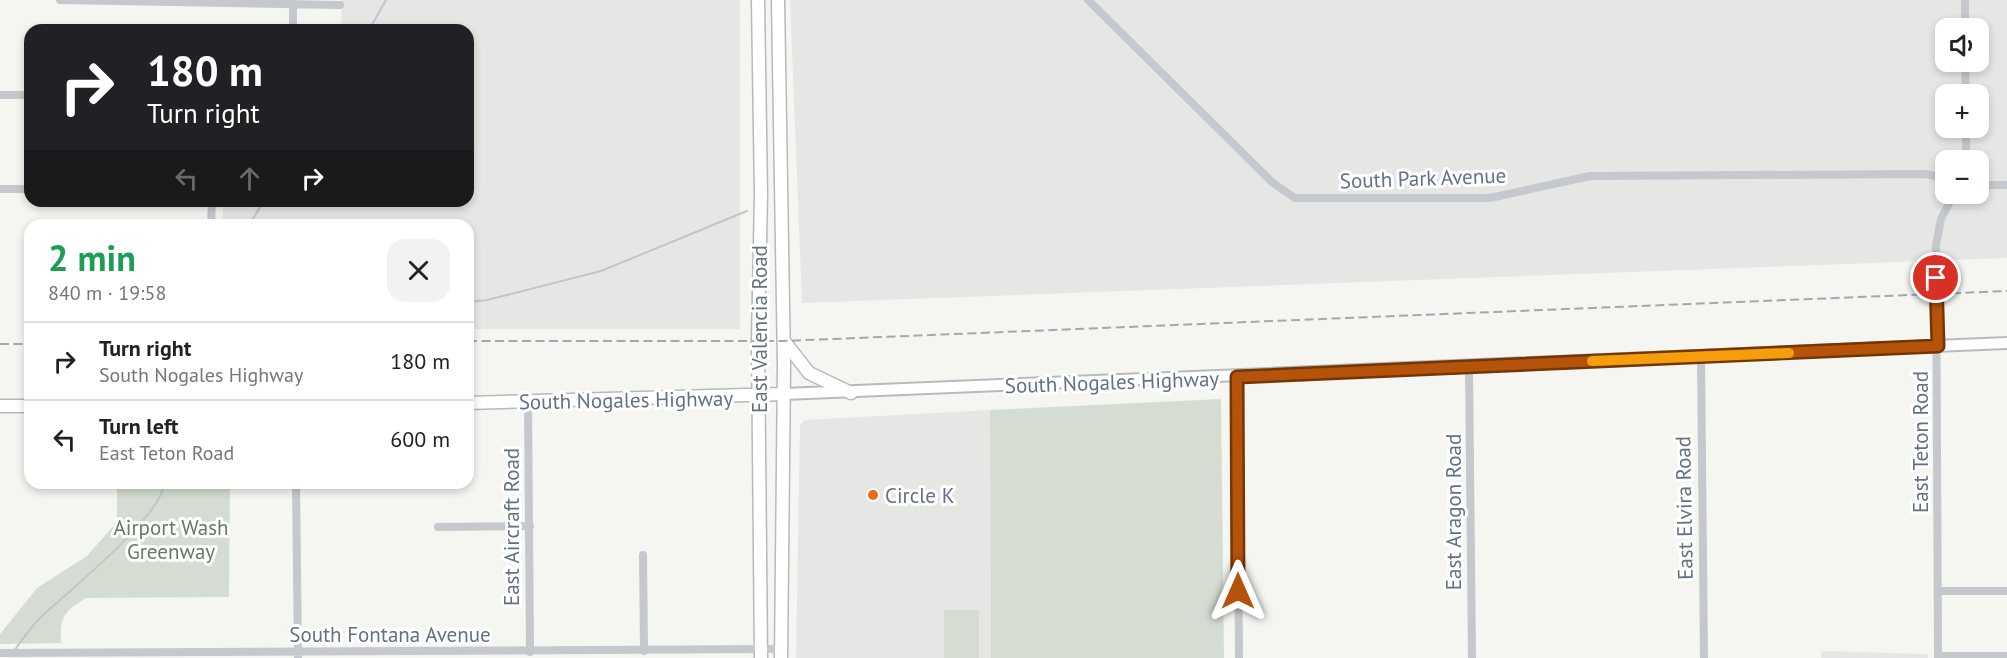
<!DOCTYPE html>
<meta charset="utf-8">
<style>
:root{--surface:#fff;--page:#f2f2f2;--text:#222;--muted:#767676;--line:#e0e0e0}
body{margin:0;font-family:"PT Sans",sans-serif;background:var(--page);color:var(--text);height:100vh;display:flex;flex-direction:column;font-size:22px;white-space:nowrap}
*{box-sizing:border-box;margin:0}
p{font-size:20px;color:var(--muted)}
.icon{flex:none;width:33px;height:33px;fill:none;stroke:currentColor;stroke-width:2;stroke-linecap:round;stroke-linejoin:round}
.map{position:relative;flex:1;overflow:hidden}
.details{position:absolute;left:24px;top:219px;width:450px;height:270px;display:flex;flex-direction:column;background:var(--surface);border-radius:18px;box-shadow:0 3px 9px #0003}
.details>*{flex:none}
.banner{position:absolute;left:24px;top:24px;width:450px;height:183px;border-radius:18px;box-shadow:0 3px 9px #0003;background:#202124;color:#fff;overflow:hidden}
.tools{position:absolute;left:1935px;top:18px;display:grid;gap:12px}
.tools a{display:grid;place-items:center;width:54px;height:54px;border-radius:12px;background:var(--surface);box-shadow:0 3px 9px #0003;font-size:30px}
.pin{position:absolute;display:grid;place-items:center;width:51px;height:51px;color:#fff;margin:-26px;border:3px solid #fff;border-radius:50%;box-shadow:0 2px 6px #0007}
.me{position:absolute;width:66px;margin:-33px;rotate:0deg;stroke-linejoin:round;filter:drop-shadow(0 0 4px #0008)}
.turn{display:flex;align-items:center;gap:21px;height:126px;padding:0 24px;font-size:27px}
.turn .icon{width:78px;height:78px;stroke-width:2.5}
.turn b{display:block;font-size:42px;line-height:51px}
.lanes{display:flex;align-items:center;height:57px;padding:0 24px;background:#0003;justify-content:center;gap:30px;direction:ltr}
.lanes .off{opacity:.35}
.round{display:grid;place-items:center;flex:none;width:63px;height:63px;border-radius:18px;background:var(--page)}
.overview{display:flex;align-items:center;justify-content:space-between;height:102px;padding:0 24px}
h1{font-size:36px;font-weight:700;line-height:45px;color:#1e9e55}
ul{padding:0;list-style:none}
li{display:flex;align-items:center;gap:18px;height:78px;padding:0 24px;border-top:2px solid var(--line)}
li div{flex:1}
li b{display:block;font-size:22px}
li em{font-style:normal}
.map>svg:first-child{display:block}
.built{fill:#e6e6e5;fill-rule:evenodd}
.green{fill:#d5ddd3}
.lines{fill:none;stroke-linecap:round;stroke-linejoin:round}
.stream{stroke:#bec7ce;stroke-width:2}
.secondary-casing{stroke:#b7bbc0;stroke-width:14}
.primary-casing{stroke:#b6b9be;stroke-width:15}
.minor{stroke:#c5c8cc;stroke-width:8}
.secondary{stroke:#fff;stroke-width:10}
.primary{stroke:#fff;stroke-width:12}
.rail{stroke:#a3a8af;stroke-width:2;stroke-dasharray:9 4.5;stroke-linecap:butt}
.route-casing{stroke:#753606;stroke-width:15}
.route{stroke:#b45309;stroke-width:10}
.slow{stroke:#f59e0b;stroke-width:10}
.poi-dot{fill:#eb6b1c;stroke:#fff;stroke-width:2}
.labels{text-anchor:middle;dominant-baseline:central;stroke-width:6;stroke-linejoin:round;paint-order:stroke}
.street-label{font-size:21px;fill:#637184;stroke:#fff}
.poi-label{font-size:21px;fill:#637184;stroke:#fff;text-anchor:start}
.park-label{font-size:21px;fill:#647b62;stroke:#fff}
</style>
<div class="map">
<svg width="2007" height="658" viewBox="0 0 2007 658">
<rect width="100%" height="100%" fill="#f5f6f2"/>
<path class="built" d="M 342,0 L 740,0 L 740,329 L 468,329 L 468,225 L 223,225 L 223,201 L 468,201 L 468,30 L 341,30 Z
M 790,0 L 2007,0 L 2007,258 L 802,303 ZM 1946,28 L 1978,28 L 1978,62 L 1946,62 ZM 1946,94 L 1978,94 L 1978,128 L 1946,128 ZM 1946,160 L 1978,160 L 1978,194 L 1946,194 Z
M 990,410 L 991,658 L 796,658 L 800,425 L 805,420 Z
M 1822,651 L 1928,654 L 1928,658 L 1821,658 Z"/>
<path class="green" d="M 1221,399 L 1224,658 L 991,658 L 990,410 Z
M 117,483 L 230,483 L 229,597 L 86,598 C 63,612 60,617 61,643 L 0,644 L 0,634 L 37,588 L 87,556 L 117,522 Z
M 944,610 L 979,610 L 979,658 L 944,658 Z"/>
<g class="lines">
<path class="stream" d="M 369,30 L 386,0
M 249,225 L 264,201
M 468,302 L 487,300 L 601,271 L 747,211
M 14,651 C 22,640 30,628 40,618 C 70,589 157,522 165,483"/>
<defs>
<path id="secondary" d="M 784,394 L 2007,343"/>
<path id="primary" d="M 758,0 L 761,195 L 758,341 L 761,658
M 778,0 L 784,366 L 781,658
M 784,341 L 809,373 L 851,393
M 468,403 L 784,394
M 0,406 L 30,406"/>
</defs>
<use href="#secondary" class="secondary-casing"/>
<use href="#primary" class="primary-casing"/>
<path class="minor" d="M 60,0 L 340,5
M 1088,0 L 1273,183 L 1295,198 L 1490,198 L 1590,176 L 1926,174 L 1946,179
M 1965,0 L 1965,28
M 293,30 L 293,2
M 1965,62 L 1966,94
M 0,95 L 30,95
M 1966,160 L 1966,128
M 1978,185 L 2007,185
M 0,189 L 30,189
M 211,225 L 212,201
M 1701,357 L 1704,658
M 1469,366 L 1472,658
M 1237,377 L 1239,658
M 528,402 L 530,652
M 296,483 L 298,657
M 438,527 L 530,526
M 643,555 L 644,651
M 1938,591 L 2007,591
M 0,653 L 781,649
M 1938,656 L 2007,656
M 1938,658 L 1936,245 L 1941,219 L 1954,194"/>
<use href="#secondary" class="secondary"/>
<use href="#primary" class="primary"/>
<path class="rail" d="M 468,341 L 784,341 L 2007,291
M 0,344 L 30,344"/>
</g>
<g class="lines">
<defs>
<path id="route" d="M 1238,591 L 1237,377 L 1938,346 L 1936,278"/>
</defs>
<use href="#route" class="route-casing"/>
<use href="#route" class="route"/>
<path class="slow" d="M 1592,361 L 1789,353"/>
</g>
<circle class="poi-dot" cx="873" cy="495" r="6"/>
<g class="labels">
<g class="street-label">
<text transform="translate(1423 178) rotate(-2)">South Park Avenue</text>
<text transform="translate(759 329) rotate(-90)">East Valencia Road</text>
<text transform="translate(1112 382) rotate(-2)">South Nogales Highway</text>
<text transform="translate(626 400) rotate(-1)">South Nogales Highway</text>
<text transform="translate(1920 442) rotate(-90)">East Teton Road</text>
<text transform="translate(1684 508) rotate(-91)">East Elvira Road</text>
<text transform="translate(1453 512) rotate(-90)">East Aragon Road</text>
<text transform="translate(511 527) rotate(-90)">East Aircraft Road</text>
<text x="390" y="634">South Fontana Avenue</text>
</g>
<g class="poi-label">
<text x="885" y="495">Circle K</text>
</g>
<g class="park-label">
<text x="171" y="527">Airport Wash<tspan x="171" dy="24">Greenway</tspan></text>
</g>
</g>
</svg>
<div class="tools">
<a><svg class="icon" aria-label="sound" viewBox="0 0 24 24"><path d="M4 9h4l5-4v14l-5-4H4zM17 9q2 3 0 6"/></svg></a>
<a>+</a>
<a>−</a>
</div>
<div class="pin" style="left:1936px;top:278px;background:#d93025"><svg class="icon" aria-label="arrive" viewBox="0 0 24 24"><path d="M6 21V4h12l-3 4 3 4H6"/></svg></div>
<svg class="me" style="left:1238px;top:591px" viewBox="-20 -20 40 40"><path d="M0-17L14 15 0 8-14 15z" fill="#b45309" stroke="#fff" stroke-width="4"/></svg>
<div class="banner">
<div class="turn"><svg class="icon" aria-label="right" viewBox="0 0 24 24"><path d="M7 20v-9h11M14 6l5 5-5 5"/></svg><div><b>180 m</b>Turn right</div></div>
<div class="lanes"><svg class="icon off" aria-label="left" viewBox="0 0 24 24"><path d="M17 20v-9H6M10 6l-5 5 5 5"/></svg><svg class="icon off" aria-label="ahead" viewBox="0 0 24 24"><path d="M12 20V5M6 11l6-6 6 6"/></svg><svg class="icon" aria-label="right" viewBox="0 0 24 24"><path d="M7 20v-9h11M14 6l5 5-5 5"/></svg></div>
</div>
<section class="details">
<div class="overview"><div><h1>2 min</h1><p>840 m · 19:58</p></div><a class="round"><svg class="icon" aria-label="close" viewBox="0 0 24 24"><path d="M6 6l12 12M18 6L6 18"/></svg></a></div>
<ul>
<li><svg class="icon" aria-label="right" viewBox="0 0 24 24"><path d="M7 20v-9h11M14 6l5 5-5 5"/></svg><div><b>Turn right</b><p>South Nogales Highway</p></div><em>180 m</em></li>
<li><svg class="icon" aria-label="left" viewBox="0 0 24 24"><path d="M17 20v-9H6M10 6l-5 5 5 5"/></svg><div><b>Turn left</b><p>East Teton Road</p></div><em>600 m</em></li>
</ul>
</section>
</div>
